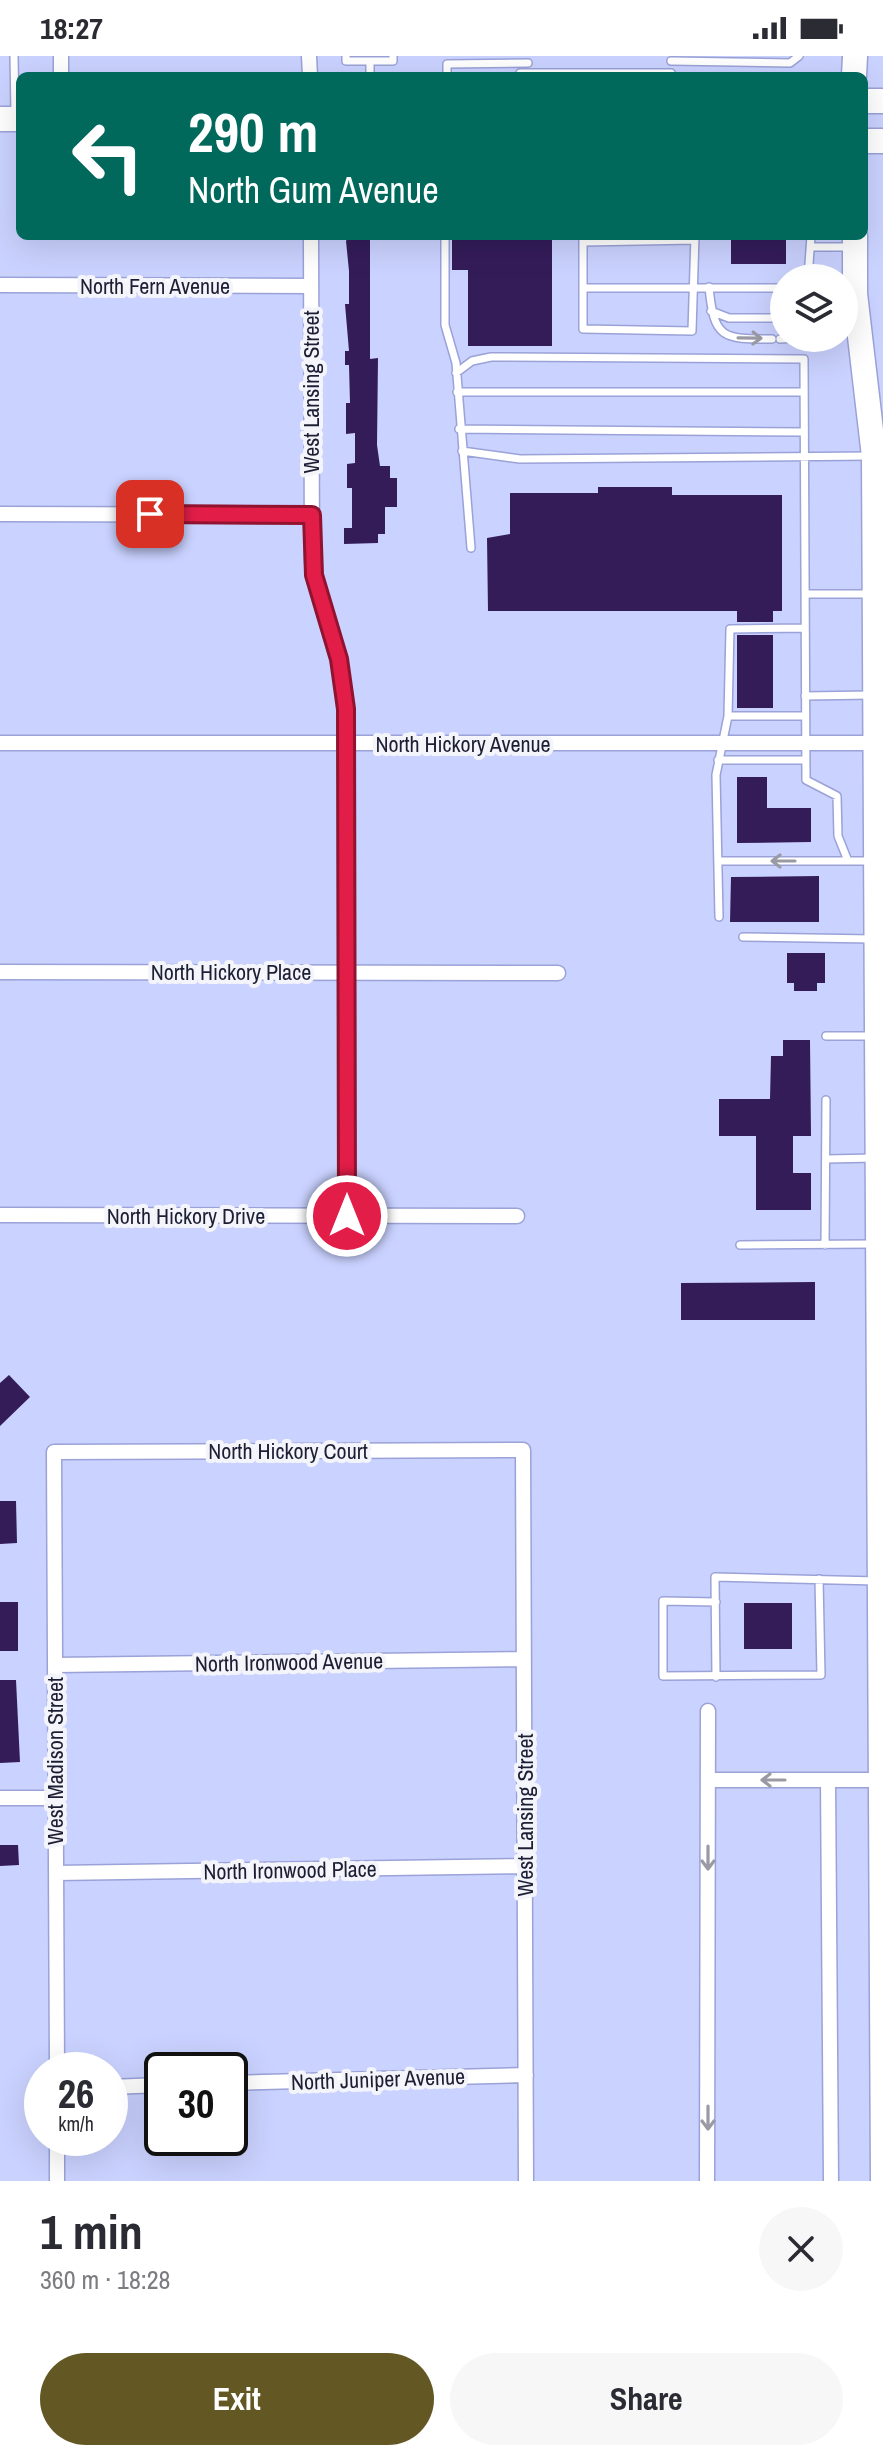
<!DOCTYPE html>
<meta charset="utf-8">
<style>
:root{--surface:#fff;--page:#f7f7f7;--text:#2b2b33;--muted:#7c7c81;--accent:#635824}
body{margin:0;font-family:"Archivo Narrow",sans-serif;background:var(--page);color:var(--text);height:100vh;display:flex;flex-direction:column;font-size:30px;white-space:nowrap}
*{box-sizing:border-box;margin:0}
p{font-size:26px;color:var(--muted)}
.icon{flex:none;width:44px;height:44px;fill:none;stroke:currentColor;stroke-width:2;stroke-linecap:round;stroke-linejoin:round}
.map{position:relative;height:2125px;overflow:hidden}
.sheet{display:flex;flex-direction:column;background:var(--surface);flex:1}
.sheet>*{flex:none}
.hud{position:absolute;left:16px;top:16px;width:852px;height:168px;border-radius:12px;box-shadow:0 8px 32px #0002;background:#00695c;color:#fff;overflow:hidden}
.fabs{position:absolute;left:770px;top:208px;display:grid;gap:16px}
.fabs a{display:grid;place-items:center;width:88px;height:88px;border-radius:50%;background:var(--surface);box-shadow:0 8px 32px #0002;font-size:40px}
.speed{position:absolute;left:24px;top:1996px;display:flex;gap:16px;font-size:40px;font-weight:700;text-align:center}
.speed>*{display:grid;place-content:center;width:104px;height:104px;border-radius:50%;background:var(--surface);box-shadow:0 8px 32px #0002;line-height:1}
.speed small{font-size:20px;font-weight:400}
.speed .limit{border:4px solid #111;border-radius:12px;background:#fff;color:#111}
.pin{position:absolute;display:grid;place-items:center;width:68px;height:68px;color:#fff;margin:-34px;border-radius:16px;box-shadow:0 4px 12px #0006}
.me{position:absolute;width:88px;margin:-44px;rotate:0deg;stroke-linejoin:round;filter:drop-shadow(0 0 6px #0008)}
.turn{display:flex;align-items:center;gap:28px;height:168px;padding:0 40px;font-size:36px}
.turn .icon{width:104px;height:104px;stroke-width:2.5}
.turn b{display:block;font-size:56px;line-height:68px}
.round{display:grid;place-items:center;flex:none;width:84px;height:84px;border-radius:42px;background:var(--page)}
.summary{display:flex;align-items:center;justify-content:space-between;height:136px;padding:0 40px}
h1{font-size:48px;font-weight:700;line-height:60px}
.button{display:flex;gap:16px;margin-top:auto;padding:16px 40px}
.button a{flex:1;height:92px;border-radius:48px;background:var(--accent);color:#fff;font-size:32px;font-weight:700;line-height:92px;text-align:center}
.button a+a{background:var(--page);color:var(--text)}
.status{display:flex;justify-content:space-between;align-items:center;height:56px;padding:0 40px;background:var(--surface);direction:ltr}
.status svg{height:22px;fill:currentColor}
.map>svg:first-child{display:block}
.building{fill:#341c59}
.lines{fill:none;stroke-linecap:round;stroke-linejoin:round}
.lane-casing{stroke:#9aa2d8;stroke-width:10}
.street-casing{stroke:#9aa2d8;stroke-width:17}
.primary-casing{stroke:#9aa2d8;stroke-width:27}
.lane{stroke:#fff;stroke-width:7}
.street{stroke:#fff;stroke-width:14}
.primary{stroke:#fff;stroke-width:24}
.oneway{stroke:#999aa4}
.route-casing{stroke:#92132f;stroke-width:20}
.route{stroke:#e11d48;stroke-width:14}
.labels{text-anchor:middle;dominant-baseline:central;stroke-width:8;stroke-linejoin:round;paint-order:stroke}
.street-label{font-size:22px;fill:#1c1f34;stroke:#f4f5fb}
</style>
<div class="status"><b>18:27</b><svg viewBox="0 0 49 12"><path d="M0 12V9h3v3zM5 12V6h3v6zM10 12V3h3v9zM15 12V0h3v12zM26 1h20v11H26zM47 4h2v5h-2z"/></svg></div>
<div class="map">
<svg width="883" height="2125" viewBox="0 0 883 2125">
<rect width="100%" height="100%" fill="#cad2ff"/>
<path class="building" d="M 349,180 L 370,180 L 370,303 L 378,302 L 377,389 L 380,410 L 390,410 L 390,422 L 397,422 L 397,451 L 385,451 L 385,478 L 378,478 L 378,487 L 344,488 L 344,472 L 352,472 L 352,432 L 347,432 L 347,408 L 355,407 L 355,377 L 346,378 L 346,347 L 350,347 L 349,309 L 345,309 L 345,295 L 349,295 L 345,248 L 349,248 L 349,215 L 346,185 Z
M 452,180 L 552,180 L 552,290 L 468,290 L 468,214 L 452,214 Z
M 737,180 L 786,182 L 786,208 L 731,208 L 731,183 Z
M 598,431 L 672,431 L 672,439 L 782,439 L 782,555 L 773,555 L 773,566 L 737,566 L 737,555 L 488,555 L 487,482 L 510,478 L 510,437 L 598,437 Z
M 737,579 L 773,579 L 773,652 L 737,652 Z
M 737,721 L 767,721 L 767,752 L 811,752 L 811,786 L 737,787 Z
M 819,820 L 819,866 L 730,866 L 731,821 Z
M 787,897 L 825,897 L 825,927 L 817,927 L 817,935 L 794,935 L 794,927 L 787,927 Z
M 783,984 L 810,984 L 811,1080 L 793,1080 L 793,1117 L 811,1117 L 811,1154 L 756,1154 L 756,1080 L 719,1080 L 719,1043 L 770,1043 L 771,1000 L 783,1000 Z
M 815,1226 L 815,1264 L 681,1264 L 681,1227 Z
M 9,1319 L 30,1341 L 0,1370 L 0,1327 Z
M 0,1445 L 16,1445 L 17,1487 L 0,1488 Z
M 0,1546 L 18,1546 L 18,1595 L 0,1595 Z
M 744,1547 L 792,1547 L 792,1593 L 744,1593 Z
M 0,1624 L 16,1624 L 20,1706 L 0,1707 Z
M 0,1789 L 18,1789 L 19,1809 L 0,1810 Z"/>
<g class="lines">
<defs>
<path id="lane" d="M 14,0 L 15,57
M 346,0 L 346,5 L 393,5 L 393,0
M 671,5 L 790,7 L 799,0
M 520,17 L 671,17
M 370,20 L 370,5
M 447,20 L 447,8 L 528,7
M 445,180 L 445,269 L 456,307 L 471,492
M 583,180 L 583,273 L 692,275 L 695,180
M 583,186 L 695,184
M 811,191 L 849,191
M 808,222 L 811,180
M 709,231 C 714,283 722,283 772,283
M 583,232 L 784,232
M 711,255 L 729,262 L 772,262
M 780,262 L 784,262
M 780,283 L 796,282
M 456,317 L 472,305 L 491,301 L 804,303 L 806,724 L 837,740 L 838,780 L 848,805
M 457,336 L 804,336
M 459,373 L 804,376
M 462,395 L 520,403 L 871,400
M 805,538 L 871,538
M 805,640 L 871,639
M 728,660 L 805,660
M 718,704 L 806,704
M 719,805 L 873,805
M 719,861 L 716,719 L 728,660 L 730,573 L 805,572
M 743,881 L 873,883
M 826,980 L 871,980
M 826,1103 L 875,1102
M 740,1189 L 874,1188
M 825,1189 L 826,1044
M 716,1546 L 663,1545 L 663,1620 L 821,1619 L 819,1523
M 716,1621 L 715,1521 L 877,1525"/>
<path id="street" d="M 309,0 L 310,20
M 61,20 L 61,0
M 311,180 L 312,504 C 319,556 343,601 346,653 L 347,1160
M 0,229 L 311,230
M 0,458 L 312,459
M 0,687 L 878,687
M 0,916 L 558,917
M 0,1159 L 517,1160
M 55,1609 L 524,1603
M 708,1724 L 879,1724
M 828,1724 L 831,2125
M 0,1742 L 55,1742
M 56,1817 L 525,1810
M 57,2014 L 54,1396 L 523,1394 L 526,2125
M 230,2027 L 526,2019
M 110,2031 L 162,2029
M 57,2082 L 57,2125
M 707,2125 L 708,1655"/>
<path id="primary" d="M 854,20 L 855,0
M 864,45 L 883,45
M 0,63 L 20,63
M 864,85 L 883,85
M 855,180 L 855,238 L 874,400 L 883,2125"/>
</defs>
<use href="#lane" class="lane-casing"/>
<use href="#street" class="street-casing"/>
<use href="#primary" class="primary-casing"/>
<use href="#lane" class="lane"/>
<use href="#street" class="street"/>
<use href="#primary" class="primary"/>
</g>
<defs><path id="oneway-shaft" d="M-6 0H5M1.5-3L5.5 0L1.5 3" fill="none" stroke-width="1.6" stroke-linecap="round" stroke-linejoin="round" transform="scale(2)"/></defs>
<g class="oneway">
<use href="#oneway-shaft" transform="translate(750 282) rotate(1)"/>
<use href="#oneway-shaft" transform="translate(783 805) rotate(180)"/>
<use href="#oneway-shaft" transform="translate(773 1724) rotate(180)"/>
<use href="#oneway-shaft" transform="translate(708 1802) rotate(90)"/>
<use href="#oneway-shaft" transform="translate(708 2062) rotate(90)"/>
</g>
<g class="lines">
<defs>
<path id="route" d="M 150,458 L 312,459 L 314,519 L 339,603 L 346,653 L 347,1160"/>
</defs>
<use href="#route" class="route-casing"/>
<use href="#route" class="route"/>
</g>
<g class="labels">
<g class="street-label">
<text x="155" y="230">North Fern Avenue</text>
<text transform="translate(311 336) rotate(-90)">West Lansing Street</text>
<text x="463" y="688">North Hickory Avenue</text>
<text x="231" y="916">North Hickory Place</text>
<text x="186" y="1160">North Hickory Drive</text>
<text x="288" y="1395">North Hickory Court</text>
<text transform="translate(289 1606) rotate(-1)">North Ironwood Avenue</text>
<text transform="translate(55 1705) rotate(-90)">West Madison Street</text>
<text transform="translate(525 1759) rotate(-90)">West Lansing Street</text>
<text transform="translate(290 1814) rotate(-1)">North Ironwood Place</text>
<text transform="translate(378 2023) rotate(-2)">North Juniper Avenue</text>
</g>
</g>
</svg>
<div class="fabs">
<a><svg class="icon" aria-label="layers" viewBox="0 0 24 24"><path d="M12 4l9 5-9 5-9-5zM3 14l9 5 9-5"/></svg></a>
</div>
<div class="speed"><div>26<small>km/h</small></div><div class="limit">30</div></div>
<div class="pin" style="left:150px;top:458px;background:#d93025"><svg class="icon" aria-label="arrive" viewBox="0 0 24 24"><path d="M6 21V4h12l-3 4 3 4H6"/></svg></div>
<svg class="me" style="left:347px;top:1160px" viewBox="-20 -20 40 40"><circle r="17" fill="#e11d48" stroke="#fff" stroke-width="3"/><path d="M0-11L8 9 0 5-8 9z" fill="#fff"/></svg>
<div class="hud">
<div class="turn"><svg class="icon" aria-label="left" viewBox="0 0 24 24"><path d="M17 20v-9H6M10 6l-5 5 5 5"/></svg><div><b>290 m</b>North Gum Avenue</div></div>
</div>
</div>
<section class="sheet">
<div class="summary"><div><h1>1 min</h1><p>360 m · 18:28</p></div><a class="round"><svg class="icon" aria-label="close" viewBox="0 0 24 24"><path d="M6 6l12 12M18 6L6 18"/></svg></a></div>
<div class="button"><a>Exit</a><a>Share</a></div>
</section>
